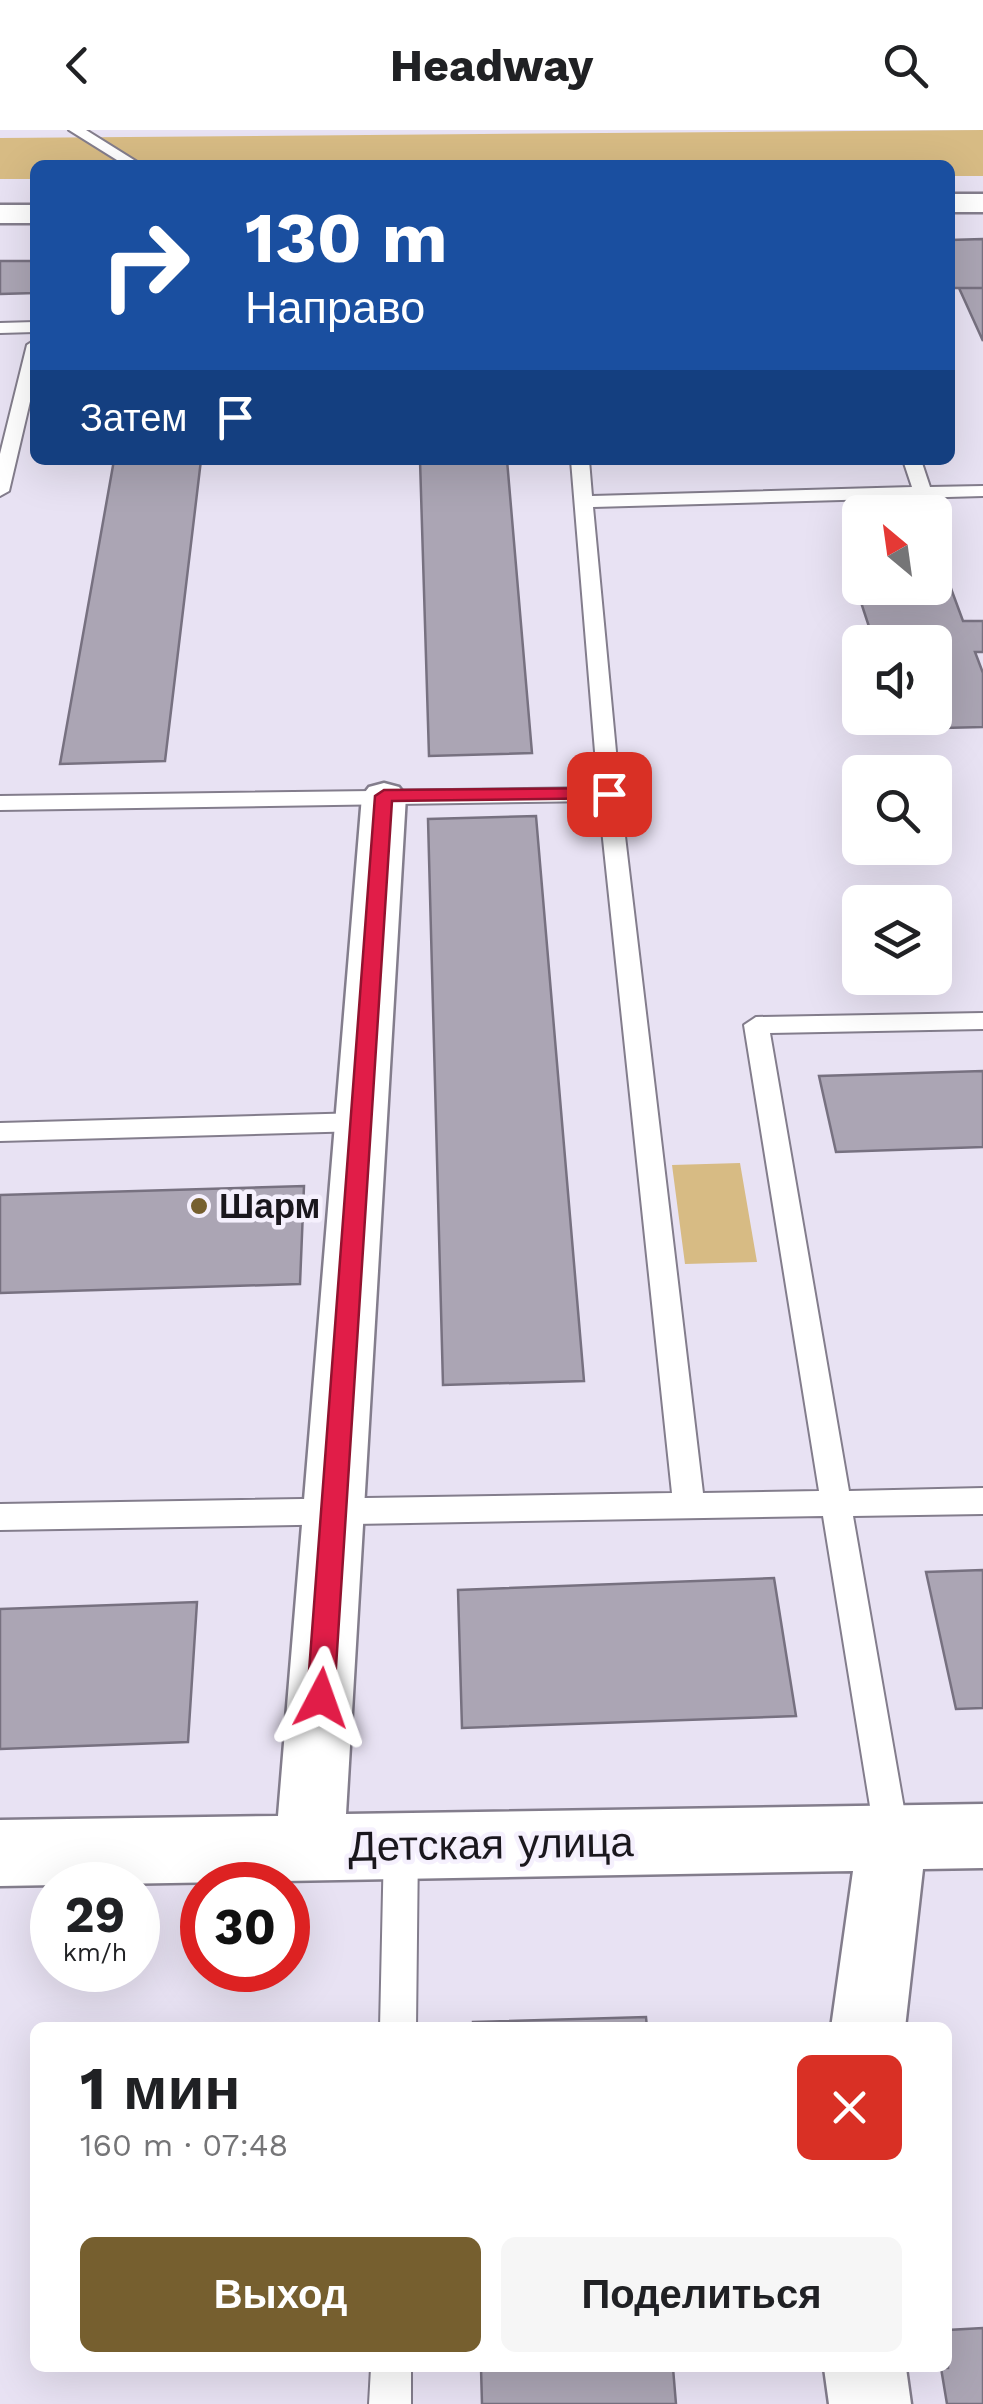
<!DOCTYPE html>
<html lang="ru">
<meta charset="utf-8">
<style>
:root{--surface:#fff;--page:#f6f6f6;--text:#202124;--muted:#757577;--accent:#765f2f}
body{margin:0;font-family:"Work Sans",sans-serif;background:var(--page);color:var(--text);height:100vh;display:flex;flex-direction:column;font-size:38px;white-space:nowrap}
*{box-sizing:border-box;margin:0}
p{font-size:32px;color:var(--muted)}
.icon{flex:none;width:55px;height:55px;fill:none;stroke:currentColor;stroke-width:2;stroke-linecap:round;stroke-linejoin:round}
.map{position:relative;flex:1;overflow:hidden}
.sheet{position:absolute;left:30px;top:1892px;width:922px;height:350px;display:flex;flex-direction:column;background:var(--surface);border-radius:15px;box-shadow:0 10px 40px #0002}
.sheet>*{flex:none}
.top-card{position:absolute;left:30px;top:30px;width:925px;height:305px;border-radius:15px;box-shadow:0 10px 40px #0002;background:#1a4fa0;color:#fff;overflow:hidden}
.needle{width:65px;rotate:331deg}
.buttons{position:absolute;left:842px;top:365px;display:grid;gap:20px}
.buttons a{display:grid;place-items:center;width:110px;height:110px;border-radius:15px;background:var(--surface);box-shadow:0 10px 40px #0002;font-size:50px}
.speed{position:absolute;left:30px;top:1732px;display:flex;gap:20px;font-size:50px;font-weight:700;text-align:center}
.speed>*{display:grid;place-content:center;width:130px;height:130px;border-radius:50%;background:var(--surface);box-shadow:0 10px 40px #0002;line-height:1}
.speed small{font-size:25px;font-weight:400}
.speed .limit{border:15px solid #d22;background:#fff;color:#111}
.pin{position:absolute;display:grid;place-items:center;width:85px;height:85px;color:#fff;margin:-42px;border-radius:20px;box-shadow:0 5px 15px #0006}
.me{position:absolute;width:110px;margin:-55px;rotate:4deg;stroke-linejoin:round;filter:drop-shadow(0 0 8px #0008)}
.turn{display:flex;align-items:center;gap:35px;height:210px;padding:0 50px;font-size:45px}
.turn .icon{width:130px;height:130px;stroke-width:2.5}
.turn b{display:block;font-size:70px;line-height:85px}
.then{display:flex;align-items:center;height:95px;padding:0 50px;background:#0003;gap:20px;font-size:38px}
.round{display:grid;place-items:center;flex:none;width:105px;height:105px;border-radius:15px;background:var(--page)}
.summary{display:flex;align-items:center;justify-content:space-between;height:170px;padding:0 50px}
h1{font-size:60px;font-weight:700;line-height:75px}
.primary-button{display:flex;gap:20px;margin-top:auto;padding:20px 50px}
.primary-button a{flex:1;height:115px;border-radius:15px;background:var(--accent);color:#fff;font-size:40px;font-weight:700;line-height:115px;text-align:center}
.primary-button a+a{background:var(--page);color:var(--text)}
header{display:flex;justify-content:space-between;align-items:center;height:130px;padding:0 50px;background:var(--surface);font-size:45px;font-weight:700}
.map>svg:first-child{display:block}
.green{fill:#d7bb84}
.building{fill:#aba5b4;stroke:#777180;stroke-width:2.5}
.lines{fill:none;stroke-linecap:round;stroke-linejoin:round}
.lane-casing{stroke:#837d8c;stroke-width:4}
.street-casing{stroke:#837d8c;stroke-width:5}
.lane{fill:#fff;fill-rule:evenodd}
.street{fill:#fff;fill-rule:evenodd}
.route{fill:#e11d48;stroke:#92132f;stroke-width:2.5}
.poi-dot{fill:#765f2f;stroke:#f5f0fd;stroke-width:4}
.labels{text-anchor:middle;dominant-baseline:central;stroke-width:9;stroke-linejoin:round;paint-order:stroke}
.poi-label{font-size:35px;font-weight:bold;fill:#1a171d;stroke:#f5f0fd;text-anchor:start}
.near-street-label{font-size:42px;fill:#1a171d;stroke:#f5f0fd}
</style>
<header><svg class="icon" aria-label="back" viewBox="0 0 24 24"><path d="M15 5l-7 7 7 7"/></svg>Headway<svg class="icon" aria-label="search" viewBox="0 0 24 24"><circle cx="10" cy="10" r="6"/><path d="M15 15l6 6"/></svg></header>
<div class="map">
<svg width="983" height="2274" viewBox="0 0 983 2274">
<rect width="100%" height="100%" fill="#e8e2f3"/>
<path class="green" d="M 983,0 L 983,46 L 950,46 L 950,35 L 35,35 L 35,49 L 0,49 L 0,8 Z
M 740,1033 L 757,1132 L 685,1134 L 672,1035 Z"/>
<path class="building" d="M 983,109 L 983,158 L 950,158 L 950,110 Z
M 0,131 L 35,131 L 35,163 L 0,164 Z
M 959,158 L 983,158 L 983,211 Z
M 114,330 L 201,330 L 165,631 L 60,634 Z
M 420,330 L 507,330 L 532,623 L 429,626 Z
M 946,445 L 963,491 L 983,491 L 983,522 L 975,522 L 983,543 L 983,597 L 902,599 L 898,588 L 935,588 L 935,512 L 874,512 L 853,448 L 860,448 L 860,458 L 935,458 L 935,446 Z
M 536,686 L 584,1251 L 443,1255 L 428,689 Z
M 983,941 L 983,1017 L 836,1022 L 819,946 Z
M 304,1056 L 300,1154 L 0,1163 L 0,1065 Z
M 983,1440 L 983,1578 L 956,1579 L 926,1442 Z
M 774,1448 L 796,1586 L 462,1598 L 458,1460 Z
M 197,1472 L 188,1612 L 0,1619 L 0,1479 Z
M 646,1887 L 647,1898 L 473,1898 L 473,1892 Z
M 983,2198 L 983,2274 L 947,2274 L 941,2238 L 948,2238 L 948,2200 Z
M 481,2238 L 673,2238 L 676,2274 L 482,2274 Z"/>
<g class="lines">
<defs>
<path id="lane" d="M 69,0 L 86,0 L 142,35 L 125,35 Z
M 35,192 L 35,202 L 0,203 L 0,193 Z
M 35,210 L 35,250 L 9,361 L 0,366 L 0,324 L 27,215 Z
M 571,330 L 589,330 L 592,366 L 912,357 L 903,330 L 921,330 L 930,357 L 983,356 L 983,366 L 593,377 L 620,664 L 703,1363 L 819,1361 L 744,895 L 756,887 L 983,883 L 983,899 L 770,903 L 849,1361 L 983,1358 L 983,1384 L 853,1386 L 909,1707 L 904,1718 L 892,1723 L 880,1718 L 875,1707 L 823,1386 L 0,1400 L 0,1374 L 672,1363 L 599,671 L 0,680 L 0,666 L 598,658 Z
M 361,983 L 374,992 L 361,1001 L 0,1011 L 0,993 Z
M 401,1699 L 413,1703 L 418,1715 L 416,1898 L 380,1898 L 384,1715 L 389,1703 Z
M 371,2238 L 411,2238 L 411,2274 L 369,2274 Z"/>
<path id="street" d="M 950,64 L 983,64 L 983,82 L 950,82 Z
M 0,75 L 35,75 L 35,93 L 0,93 Z
M 384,653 L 399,657 L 406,666 L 346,1684 L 983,1674 L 983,1738 L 923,1739 L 905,1898 L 831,1898 L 853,1741 L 0,1756 L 0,1690 L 278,1686 L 362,666 L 369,657 Z
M 824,2238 L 906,2238 L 911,2274 L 829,2274 Z"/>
</defs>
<use href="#lane" class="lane-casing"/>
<use href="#street" class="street-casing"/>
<use href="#lane" class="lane"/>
<use href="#street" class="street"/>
</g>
<path class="route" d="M 609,658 L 618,664 L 616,668 L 392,671 L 334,1568 L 330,1577 L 321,1580 L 311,1577 L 307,1568 L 375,666 L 384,660 Z"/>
<circle class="poi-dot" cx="199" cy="1076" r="10"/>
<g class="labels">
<g class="poi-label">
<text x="219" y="1076">Шарм</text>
</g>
<g class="near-street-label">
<text transform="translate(491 1714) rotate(-1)">Детская улица</text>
</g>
</g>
</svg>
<div class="buttons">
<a><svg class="needle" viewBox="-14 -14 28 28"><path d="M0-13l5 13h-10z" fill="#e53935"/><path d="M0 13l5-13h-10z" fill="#757577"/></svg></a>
<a><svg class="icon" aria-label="sound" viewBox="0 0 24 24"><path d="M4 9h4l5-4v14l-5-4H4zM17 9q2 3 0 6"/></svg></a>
<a><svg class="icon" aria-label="search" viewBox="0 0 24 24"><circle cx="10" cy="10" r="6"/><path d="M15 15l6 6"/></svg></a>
<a><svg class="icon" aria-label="layers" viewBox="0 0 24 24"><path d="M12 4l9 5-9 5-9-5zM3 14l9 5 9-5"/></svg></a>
</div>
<div class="speed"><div>29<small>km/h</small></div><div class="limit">30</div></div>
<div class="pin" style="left:609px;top:664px;background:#d93025"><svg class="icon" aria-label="arrive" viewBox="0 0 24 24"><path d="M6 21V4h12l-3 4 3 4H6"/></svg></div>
<svg class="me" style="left:321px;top:1568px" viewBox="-20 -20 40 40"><path d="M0-17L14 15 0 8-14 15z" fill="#e11d48" stroke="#fff" stroke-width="4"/></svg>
<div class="top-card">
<div class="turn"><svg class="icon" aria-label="right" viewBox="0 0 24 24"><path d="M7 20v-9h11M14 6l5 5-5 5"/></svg><div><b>130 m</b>Направо</div></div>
<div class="then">Затем<svg class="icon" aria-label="arrive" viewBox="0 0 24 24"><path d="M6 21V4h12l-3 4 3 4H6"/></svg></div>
</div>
<section class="sheet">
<div class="summary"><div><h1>1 мин</h1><p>160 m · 07:48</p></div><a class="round" style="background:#d93025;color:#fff"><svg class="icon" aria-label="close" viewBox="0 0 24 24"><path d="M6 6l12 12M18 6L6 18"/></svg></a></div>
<div class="primary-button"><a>Выход</a><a>Поделиться</a></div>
</section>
</div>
